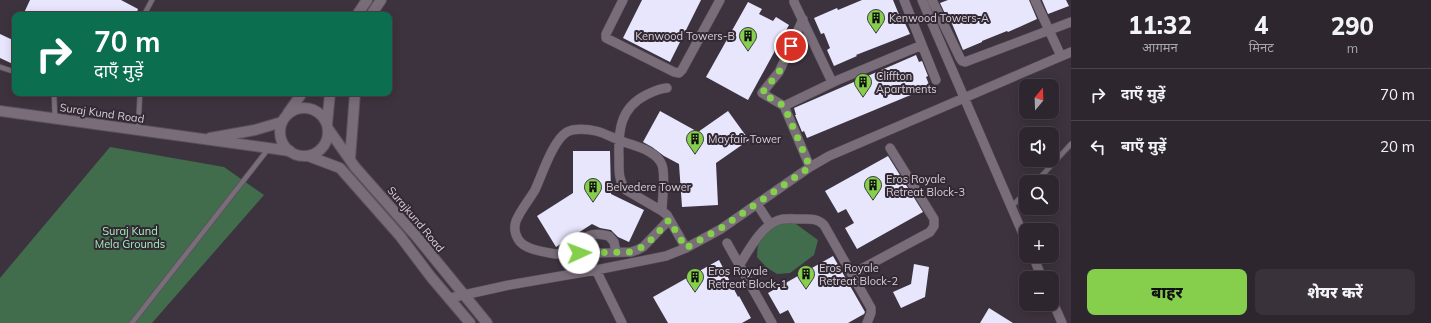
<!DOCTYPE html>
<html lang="hi">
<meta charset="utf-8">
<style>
:root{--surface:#2e262e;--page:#3a323a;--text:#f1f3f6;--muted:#a7a5aa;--line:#49434a;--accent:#85cf4c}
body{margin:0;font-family:Mulish,"Noto Sans Devanagari",sans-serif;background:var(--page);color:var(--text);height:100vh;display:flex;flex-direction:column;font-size:15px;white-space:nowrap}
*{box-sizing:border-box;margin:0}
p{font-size:13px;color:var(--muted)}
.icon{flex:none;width:22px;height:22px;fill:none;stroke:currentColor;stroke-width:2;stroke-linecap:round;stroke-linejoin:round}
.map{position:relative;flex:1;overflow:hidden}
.panel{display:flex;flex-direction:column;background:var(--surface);width:360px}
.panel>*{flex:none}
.hud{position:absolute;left:12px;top:12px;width:380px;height:84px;border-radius:8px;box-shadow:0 2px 10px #0003,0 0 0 1px var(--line);background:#0b6e4f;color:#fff;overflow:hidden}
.needle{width:26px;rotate:19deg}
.controls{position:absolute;left:1019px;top:79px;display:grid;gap:8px}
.controls a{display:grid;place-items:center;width:40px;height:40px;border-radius:8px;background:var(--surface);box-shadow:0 2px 10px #0003,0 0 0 1px var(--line);font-size:20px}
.pin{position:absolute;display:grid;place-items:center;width:34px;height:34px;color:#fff;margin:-17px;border:2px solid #fff;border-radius:50%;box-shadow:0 1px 4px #0007}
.me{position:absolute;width:44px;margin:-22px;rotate:88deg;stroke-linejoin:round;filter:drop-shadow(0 0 3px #0008)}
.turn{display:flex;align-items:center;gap:14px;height:84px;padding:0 16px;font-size:18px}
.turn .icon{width:52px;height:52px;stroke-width:2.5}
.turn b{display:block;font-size:28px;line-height:34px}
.eta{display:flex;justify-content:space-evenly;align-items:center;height:68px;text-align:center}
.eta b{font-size:24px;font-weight:800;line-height:28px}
.cta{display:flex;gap:8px;margin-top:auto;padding:8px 16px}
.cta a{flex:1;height:46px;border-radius:8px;background:var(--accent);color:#111;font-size:16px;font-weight:800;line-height:46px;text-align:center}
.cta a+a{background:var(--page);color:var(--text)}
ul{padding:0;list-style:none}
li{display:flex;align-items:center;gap:12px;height:52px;padding:0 16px;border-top:1px solid var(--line)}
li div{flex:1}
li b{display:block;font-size:15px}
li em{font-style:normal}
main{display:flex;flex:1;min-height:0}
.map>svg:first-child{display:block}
.green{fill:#416d4d}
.building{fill:#e7e6fd}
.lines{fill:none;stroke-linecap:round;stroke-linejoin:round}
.service-casing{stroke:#59515a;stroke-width:6}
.minor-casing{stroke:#59515a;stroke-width:10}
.tertiary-casing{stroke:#59515a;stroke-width:12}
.secondary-casing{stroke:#59515a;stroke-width:12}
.service{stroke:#796d7a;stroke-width:4.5}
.minor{stroke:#796d7a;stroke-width:9}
.tertiary{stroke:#796d7a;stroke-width:10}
.secondary{stroke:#796d7a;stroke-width:10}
.route{stroke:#85cf4c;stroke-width:7;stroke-dasharray:0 12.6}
.labels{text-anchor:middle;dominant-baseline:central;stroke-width:4;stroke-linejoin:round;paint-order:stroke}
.poi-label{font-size:11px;fill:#d6cfd6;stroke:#332934;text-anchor:start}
.street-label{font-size:11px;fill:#d6cfd6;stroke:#332934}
.park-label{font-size:11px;fill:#a4f0b8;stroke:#332934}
</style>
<main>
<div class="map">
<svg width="1071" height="323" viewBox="0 0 1071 323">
<rect width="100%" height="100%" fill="#3d333e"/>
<path class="green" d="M 110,147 L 224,167 L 264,195 L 152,323 L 0,323 L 0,278 Z
M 786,221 L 796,224 L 818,240 L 814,255 L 790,273 L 777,274 L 766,267 L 757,257 C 758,231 765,231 786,221 Z"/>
<path class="building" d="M 30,0 L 121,0 L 138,9 L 136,15 L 23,15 Z
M 642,0 L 701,0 L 670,62 L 623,38 Z
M 862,0 L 893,0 L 902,22 L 904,21 L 910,34 L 856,55 L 857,56 L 834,66 L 827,50 L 830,48 L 824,33 L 821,34 L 814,18 L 837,8 L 838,10 Z
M 948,0 L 1029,0 L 1037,19 L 1008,32 L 1007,31 L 982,41 L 982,42 L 963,50 L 950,19 L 948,20 L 940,3 Z
M 1042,0 L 1066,0 L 1069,6 L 1048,14 Z
M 748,2 L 762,9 L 759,14 L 773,21 L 776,17 L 789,25 L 748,100 L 706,77 Z
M 0,34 L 15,41 L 15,65 L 0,58 Z
M 916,55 L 919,62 L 922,61 L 928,76 L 926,77 L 930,87 L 807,138 L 804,131 L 802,132 L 795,115 L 796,115 L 794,108 Z
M 660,111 L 698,132 L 728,111 L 749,140 L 716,163 L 718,205 L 682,207 L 679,164 L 664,156 L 652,147 L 643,142 Z
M 573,151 L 610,151 L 611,194 L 644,210 L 629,242 L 618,237 L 611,230 L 600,228 L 592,224 L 556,247 L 537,216 L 573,193 Z
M 888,156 L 923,212 L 857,249 L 845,228 L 854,223 L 846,209 L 838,213 L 825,191 Z
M 833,256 L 865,312 L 864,314 L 848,323 L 795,323 L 788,310 L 780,314 L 768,293 Z
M 719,260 L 738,297 L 739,296 L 751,318 L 742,323 L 668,323 L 653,297 Z
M 914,264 L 929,267 L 925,297 L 901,308 L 893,292 L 911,284 Z
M 989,308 L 1013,323 L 980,323 Z"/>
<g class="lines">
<defs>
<path id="service" d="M 144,15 L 152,0
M 0,67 L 15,72
M 54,93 L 55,119
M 138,131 L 140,93
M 1036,182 L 1071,144
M 1011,207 L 1026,192
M 132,323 L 269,148"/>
<path id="minor" d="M 623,0 L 606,34 L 606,38 L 674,72 L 679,73 L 682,70 L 720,0
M 794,0 L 794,2 L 832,82
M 904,0 L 936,80
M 922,0 L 1026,241
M 932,0 L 960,58 L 962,61 L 965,62 L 1071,22
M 1035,0 L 1061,56
M 803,19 L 779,72 L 762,93 L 784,106 L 810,167
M 667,88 C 660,88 652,92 646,95 C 620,108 618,131 619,158 C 619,170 618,180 626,190 L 662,211 L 667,215 L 686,248
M 784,106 L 838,80 L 922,45
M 757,204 L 770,224
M 662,211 C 662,198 666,177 662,165 C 656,149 632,146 619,140 C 611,137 604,133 596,131 C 588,129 574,128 567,132 C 553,140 542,175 535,190 C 529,200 520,211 516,221 C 514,227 515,234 518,239 C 524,250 545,252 556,254 L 631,252 L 637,250 L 643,247 L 669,220
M 727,243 L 772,323
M 579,253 C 581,234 593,232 609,236 L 614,242 L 616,252
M 1033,256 L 1042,278
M 740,264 C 749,250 762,225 779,220 C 786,218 794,219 801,219 C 810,219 817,218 824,225 L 871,308 L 871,313 L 867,323
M 596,270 L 622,323
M 852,274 L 930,232 L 934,226 L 934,219 L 890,148
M 450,298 L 509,285 L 596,270 L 666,256 L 686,248 L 721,229 L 810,167 L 829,156 L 1071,52
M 1052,300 L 1062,323"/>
<path id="tertiary" d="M 0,111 L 290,151
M 210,138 L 255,130 L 282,122"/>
<path id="secondary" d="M 357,15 L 367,0
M 371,15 L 381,0
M280 132a24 24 0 1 1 48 0a24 24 0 1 1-48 0Z
M 288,113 L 302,93
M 327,124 L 330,93
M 329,130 L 355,167 L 416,236 L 487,323
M 308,156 L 340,168 L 400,236 L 431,277 L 470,323
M 350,159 L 355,93"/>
</defs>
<use href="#service" class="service-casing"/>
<use href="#minor" class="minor-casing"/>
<use href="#tertiary" class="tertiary-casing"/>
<use href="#secondary" class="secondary-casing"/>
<use href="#service" class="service"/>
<use href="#minor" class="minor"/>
<use href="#tertiary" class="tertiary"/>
<use href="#secondary" class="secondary"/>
</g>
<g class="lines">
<path class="route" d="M 579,253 L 630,252 C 647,248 658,232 669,220 L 686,248 L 721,228 L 810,167 L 784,106 L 762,93 L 779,72 L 791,46"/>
</g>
<defs>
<symbol id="building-pin" viewBox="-11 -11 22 30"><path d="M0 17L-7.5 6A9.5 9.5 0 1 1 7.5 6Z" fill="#85cf4c" stroke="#332934"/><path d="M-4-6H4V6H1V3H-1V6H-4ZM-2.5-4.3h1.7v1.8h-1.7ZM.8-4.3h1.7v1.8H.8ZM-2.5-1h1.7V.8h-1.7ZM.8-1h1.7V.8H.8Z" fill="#111"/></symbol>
</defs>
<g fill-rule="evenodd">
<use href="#building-pin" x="866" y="8" width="20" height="27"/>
<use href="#building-pin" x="738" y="26" width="20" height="27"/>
<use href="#building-pin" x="853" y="72" width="20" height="27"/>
<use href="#building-pin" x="685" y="129" width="20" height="27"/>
<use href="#building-pin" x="863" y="175" width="20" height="27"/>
<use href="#building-pin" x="583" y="177" width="20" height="27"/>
<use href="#building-pin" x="796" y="264" width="20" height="27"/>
<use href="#building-pin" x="685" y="267" width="20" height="27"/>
</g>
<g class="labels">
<g class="poi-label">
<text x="889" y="18">Kenwood Towers-A</text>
<text x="735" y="36" text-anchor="end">Kenwood Towers-B</text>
<text x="876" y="76">Cliffton<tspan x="876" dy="13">Apartments</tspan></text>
<text x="708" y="139">Mayfair Tower</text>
<text x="886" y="179">Eros Royale<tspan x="886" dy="13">Retreat Block-3</tspan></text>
<text x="606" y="187">Belvedere Tower</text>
<text x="819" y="268">Eros Royale<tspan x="819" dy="13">Retreat Block-2</tspan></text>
<text x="708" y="271">Eros Royale<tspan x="708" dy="13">Retreat Block-1</tspan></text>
</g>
<g class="street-label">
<text transform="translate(102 113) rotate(8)">Suraj Kund Road</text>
<text transform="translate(416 219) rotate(50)">Surajkund Road</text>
</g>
<g class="park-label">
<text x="130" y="231">Suraj Kund<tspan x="130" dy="13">Mela Grounds</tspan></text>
</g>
</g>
</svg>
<div class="controls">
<a><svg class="needle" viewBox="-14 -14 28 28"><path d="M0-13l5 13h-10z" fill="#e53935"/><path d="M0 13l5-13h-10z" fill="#a7a5aa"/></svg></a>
<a><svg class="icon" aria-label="sound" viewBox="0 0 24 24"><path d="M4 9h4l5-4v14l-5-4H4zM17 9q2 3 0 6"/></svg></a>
<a><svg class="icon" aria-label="search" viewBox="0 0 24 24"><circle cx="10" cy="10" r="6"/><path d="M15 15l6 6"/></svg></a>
<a>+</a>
<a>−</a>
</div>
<div class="pin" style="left:791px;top:46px;background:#d93025"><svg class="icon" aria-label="arrive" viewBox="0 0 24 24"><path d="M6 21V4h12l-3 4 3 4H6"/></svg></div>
<svg class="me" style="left:579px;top:253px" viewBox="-20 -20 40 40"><circle r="19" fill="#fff"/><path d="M0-13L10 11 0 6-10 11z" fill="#85cf4c"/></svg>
<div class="hud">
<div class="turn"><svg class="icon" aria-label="right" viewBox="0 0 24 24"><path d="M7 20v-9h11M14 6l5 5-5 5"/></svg><div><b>70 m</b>दाएँ मुड़ें</div></div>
</div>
</div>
<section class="panel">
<div class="eta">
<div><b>11:32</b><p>आगमन</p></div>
<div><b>4</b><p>मिनट</p></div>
<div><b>290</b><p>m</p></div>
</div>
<ul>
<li><svg class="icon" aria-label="right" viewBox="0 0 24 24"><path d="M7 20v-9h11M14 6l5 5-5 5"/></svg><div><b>दाएँ मुड़ें</b></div><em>70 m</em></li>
<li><svg class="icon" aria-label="left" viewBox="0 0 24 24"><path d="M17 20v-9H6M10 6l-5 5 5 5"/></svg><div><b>बाएँ मुड़ें</b></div><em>20 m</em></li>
</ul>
<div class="cta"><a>बाहर</a><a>शेयर करें</a></div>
</section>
</main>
